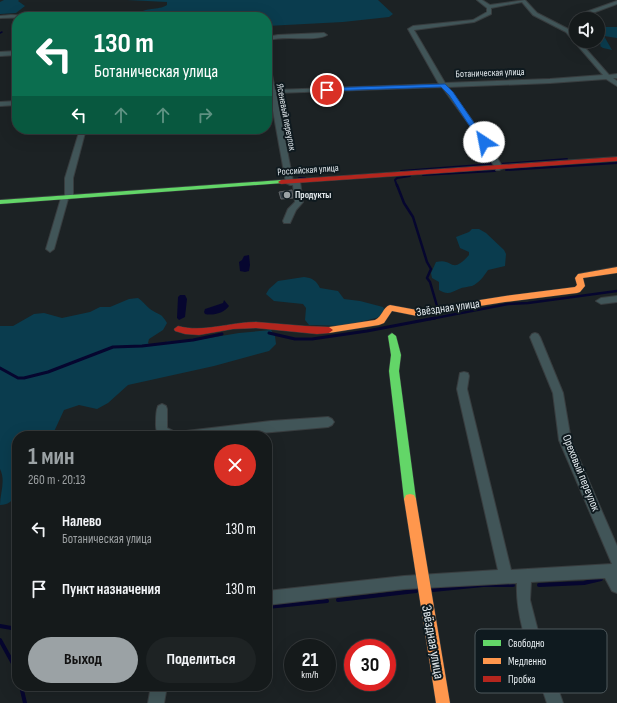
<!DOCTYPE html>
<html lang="ru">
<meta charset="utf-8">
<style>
:root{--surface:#151a1b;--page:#1e2324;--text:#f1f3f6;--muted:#9da1a3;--line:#34383a;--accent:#9ba2a5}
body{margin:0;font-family:"Sofia Sans Condensed",sans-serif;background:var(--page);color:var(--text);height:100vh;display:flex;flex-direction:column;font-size:15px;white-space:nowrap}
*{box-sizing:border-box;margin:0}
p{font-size:13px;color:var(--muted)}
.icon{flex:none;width:22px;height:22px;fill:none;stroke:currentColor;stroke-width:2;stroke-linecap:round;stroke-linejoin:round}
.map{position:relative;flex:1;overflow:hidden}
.details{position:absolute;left:12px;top:431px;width:260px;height:260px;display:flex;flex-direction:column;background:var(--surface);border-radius:16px;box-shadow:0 4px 16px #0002,0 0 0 1px var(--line)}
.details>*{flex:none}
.hud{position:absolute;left:12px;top:12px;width:260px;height:122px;border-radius:16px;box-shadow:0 4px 16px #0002,0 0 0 1px var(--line);background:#0b6e4f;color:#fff;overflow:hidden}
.fabs{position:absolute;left:569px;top:12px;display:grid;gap:8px}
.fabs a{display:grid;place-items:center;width:36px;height:36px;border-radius:50%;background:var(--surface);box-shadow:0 4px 16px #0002,0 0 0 1px var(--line);font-size:20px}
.speed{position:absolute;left:284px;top:639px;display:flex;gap:8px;font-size:20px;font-weight:700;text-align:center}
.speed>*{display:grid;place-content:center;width:52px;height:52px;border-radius:50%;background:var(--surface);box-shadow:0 4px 16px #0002,0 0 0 1px var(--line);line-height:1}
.speed small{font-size:10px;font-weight:400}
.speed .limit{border:6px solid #d22;background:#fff;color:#111}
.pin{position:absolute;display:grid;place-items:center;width:34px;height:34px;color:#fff;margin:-17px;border:2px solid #fff;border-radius:50%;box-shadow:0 1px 4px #0007}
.me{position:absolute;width:44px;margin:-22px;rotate:326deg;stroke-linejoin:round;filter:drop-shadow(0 0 3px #0008)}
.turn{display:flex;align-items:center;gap:14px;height:84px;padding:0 16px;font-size:18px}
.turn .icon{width:52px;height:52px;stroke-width:2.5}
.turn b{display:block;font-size:28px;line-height:34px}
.lanes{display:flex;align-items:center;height:38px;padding:0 16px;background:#0003;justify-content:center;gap:20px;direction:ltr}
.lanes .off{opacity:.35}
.round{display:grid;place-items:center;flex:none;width:42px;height:42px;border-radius:21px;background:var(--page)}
.headline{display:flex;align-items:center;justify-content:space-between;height:68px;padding:0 16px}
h1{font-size:24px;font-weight:700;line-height:30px;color:var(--accent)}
.cta{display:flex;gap:8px;margin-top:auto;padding:8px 16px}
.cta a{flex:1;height:46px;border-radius:24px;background:var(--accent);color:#111;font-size:16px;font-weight:700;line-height:46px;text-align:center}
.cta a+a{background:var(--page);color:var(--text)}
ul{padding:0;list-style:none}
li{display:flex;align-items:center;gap:12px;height:60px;padding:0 16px}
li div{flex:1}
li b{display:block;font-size:15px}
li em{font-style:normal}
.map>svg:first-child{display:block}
.green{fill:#0a3c4e}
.water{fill:#06062f}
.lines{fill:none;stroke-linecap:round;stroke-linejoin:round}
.stream-far4{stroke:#06062f;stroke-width:1.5}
.stream-far3{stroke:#06062f;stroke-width:2}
.stream-far2{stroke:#06062f;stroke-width:2.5}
.stream-far1{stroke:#06062f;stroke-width:3}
.stream{stroke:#06062f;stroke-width:4}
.building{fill:#343f48;stroke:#626669}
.street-casing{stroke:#383d3f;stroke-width:2}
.fast-casing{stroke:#383d3f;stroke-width:1}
.slow-casing{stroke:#383d3f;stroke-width:1}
.jam-casing{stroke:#383d3f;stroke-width:1}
.street{fill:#415558;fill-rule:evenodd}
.fast{fill:#63d668;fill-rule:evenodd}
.slow{fill:#ff974d;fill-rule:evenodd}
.jam{fill:#b3261e;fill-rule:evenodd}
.route{fill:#1a73e8;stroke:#114b97}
.poi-dot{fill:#9ba2a5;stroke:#0f1a1f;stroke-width:1.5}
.labels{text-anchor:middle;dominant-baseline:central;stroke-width:4;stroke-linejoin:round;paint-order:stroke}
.far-street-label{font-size:10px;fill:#e0e7eb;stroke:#0f1a1f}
.far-poi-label{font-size:10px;font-weight:bold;fill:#e0e7eb;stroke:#0f1a1f;text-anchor:start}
.street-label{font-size:12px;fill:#e0e7eb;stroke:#0f1a1f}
.near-street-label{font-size:14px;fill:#e0e7eb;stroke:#0f1a1f}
.key{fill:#0f1a1f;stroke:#4e585c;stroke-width:1}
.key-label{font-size:11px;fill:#e0e7eb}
</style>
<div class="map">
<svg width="617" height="703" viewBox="0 0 617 703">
<rect width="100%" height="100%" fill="#1c2224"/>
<path class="green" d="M 4,0 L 19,0 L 18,1 L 25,6 L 16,13 L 0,14 L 0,2 Z
M 127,0 L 378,0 L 393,14 L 389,17 L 343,22 L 267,26 L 267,17 L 143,16 L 138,15 C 145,6 158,11 167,5 L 167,2 Z
M 605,27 L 617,27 L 617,38 L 604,36 L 612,50 L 603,48 L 600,46 L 601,45 L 596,41 L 598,41 L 598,28 Z
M 472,229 L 479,229 L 486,233 L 504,250 L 506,254 L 505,266 L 488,270 C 484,276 479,283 472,286 C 468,287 463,287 459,289 C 451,293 447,295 439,290 L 439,282 L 432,278 L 431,273 L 436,262 C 454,257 450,276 469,255 L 469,252 L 460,248 L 456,237 L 469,232 Z
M 304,277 C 312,278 316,280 320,288 L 338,291 L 344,299 L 360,301 L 383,307 L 388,315 L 344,326 L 309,325 L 305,320 L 306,308 L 303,304 L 274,301 L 266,294 L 269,289 L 278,281 Z
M 138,298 C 143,301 145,305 150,309 C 158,315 161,312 167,323 L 163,330 L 149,339 L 148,343 L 150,345 L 171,341 L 191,341 L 239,333 L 271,330 L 275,336 L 276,344 L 269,351 L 214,366 L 128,385 L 108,403 L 97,409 L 79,405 L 64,410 L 52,436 L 17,436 L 17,495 C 12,501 8,505 0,505 C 0,493 6,481 0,469 L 0,326 L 13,326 L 34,314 L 44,313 L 62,318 L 90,312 L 100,307 L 110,307 L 129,299 Z"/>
<path class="water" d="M 249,255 L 250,265 L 249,271 L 245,272 L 240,271 L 239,262 L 242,260 L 244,256 Z
M 180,295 L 185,295 L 187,299 L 185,317 L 179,320 L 177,318 L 178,297 Z
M 224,300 L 229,306 C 224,313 213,316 205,314 L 204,312 L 205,309 L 223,303 Z"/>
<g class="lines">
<path class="stream-far4" d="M 0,33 L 2,32"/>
<path class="stream-far3" d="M 500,164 L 567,159
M 506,170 L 617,163
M 401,171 L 493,164
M 423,175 L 495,171
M 299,178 L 305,178
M 397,186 L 395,180 L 397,178 L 410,176"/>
<path class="stream-far2" d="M 397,185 L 404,203 L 413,217 L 427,262 L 431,269 L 427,278 L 430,282 L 437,306
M 430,319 L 508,304 L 528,303 L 617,291"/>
<path class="stream-far1" d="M 269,333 L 295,339 L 312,339 L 367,331 L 435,318
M 0,368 L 18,378 L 24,378 L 48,372 L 113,347 L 142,346 L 193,340 L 222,334"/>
<path class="stream" d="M 539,585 L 584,583 L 601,579
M 433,590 L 483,585 L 513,585
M 338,600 L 416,591
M 267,607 L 327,601
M 0,626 L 17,629
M 0,640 L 15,667 L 17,674
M 21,686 L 25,703"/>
</g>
<path class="building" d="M 292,190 L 293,198 L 281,199 L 279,192 Z"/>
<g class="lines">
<defs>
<path id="street" d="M 477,0 L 482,0 L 490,5 L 525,0 L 537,13 L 570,30 L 576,37 L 576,41 L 579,41 L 609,75 L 617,74 L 617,78 L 613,78 L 617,81 L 617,86 L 606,79 L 550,83 L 448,87 L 487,141 L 503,168 L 499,170 L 496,170 L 481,141 L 442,87 L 276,93 L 293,181 L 296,180 L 300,182 L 303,202 L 296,210 L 290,223 L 284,223 L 283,221 L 288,209 L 295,202 L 293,185 L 290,185 L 286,183 L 270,94 L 267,94 L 267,90 L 269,90 L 267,80 L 267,37 L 278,35 L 324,33 L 327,35 C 315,42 285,35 270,40 L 270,65 L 275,90 L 439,84 L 408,29 L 413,26 L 473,20 L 487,12 L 487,8 ZM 522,2 L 533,15 L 566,32 L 603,75 L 550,79 L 445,83 L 414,30 L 474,22 L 491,14 L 491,8 Z
M 617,1 L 617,4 L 590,14 L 588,16 L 589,19 L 585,19 L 583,16 L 586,12 Z
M 11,15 L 34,16 L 36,17 L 0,18 L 0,16 Z
M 17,51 L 17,55 L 0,56 L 0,52 Z
M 17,101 L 17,105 L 0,106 L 0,102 Z
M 80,129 L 86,129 L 73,178 L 73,197 L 68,199 L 54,249 L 50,252 L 46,249 L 61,198 L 65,196 L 65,178 Z
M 617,296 L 617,302 L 601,304 L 596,301 L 601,298 Z
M 535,333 L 538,334 L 540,337 L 563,393 L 571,440 L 617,546 L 617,593 L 612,591 L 605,578 L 531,582 L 530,600 L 538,631 L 563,703 L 547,703 C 535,666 515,622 517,583 L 404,589 L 267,605 L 267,591 L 404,576 L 498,570 L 457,389 L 460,373 L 464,372 L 468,373 L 469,376 L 467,389 L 511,570 L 612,564 L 559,440 L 553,393 L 530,337 L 532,334 Z
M 162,404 L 166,406 L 167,409 L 167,428 L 175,432 L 177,436 C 163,436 155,439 156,422 C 156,416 156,411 158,406 Z
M 328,417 L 332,419 L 334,422 L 332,425 L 328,427 L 261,433 L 261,436 L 249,436 L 249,434 L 234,436 L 180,436 L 182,432 L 186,431 L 271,421 Z
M 151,686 L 167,686 L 164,703 L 148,703 Z"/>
<path id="fast" d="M 281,180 L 284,182 L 283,183 L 0,204 L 0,200 Z
M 392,333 L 396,336 L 401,355 L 399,371 L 416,499 L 414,503 L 410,504 L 406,503 L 404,499 L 389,371 L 391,355 L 388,336 Z"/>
<path id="slow" d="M 617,267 L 617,273 L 583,278 L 585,286 L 580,292 L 577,293 L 505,302 L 417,316 L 392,311 L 384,323 L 379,325 L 329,333 L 325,330 L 329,327 L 375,320 C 382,317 383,307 390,305 L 417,310 L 505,296 L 575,287 L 577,285 L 575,278 L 578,274 Z
M 410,494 L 414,495 L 416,499 L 450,703 L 436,703 L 404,499 L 406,495 Z"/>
<path id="jam" d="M 617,157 L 617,161 L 281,184 L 278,182 L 281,180 Z
M 256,322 L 305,326 L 329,327 L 333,330 L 329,333 L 317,334 L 256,328 L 233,329 L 199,335 L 185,334 L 175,331 L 174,329 L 178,326 C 203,333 230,322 256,322 Z"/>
</defs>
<use href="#street" class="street-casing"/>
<use href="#fast" class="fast-casing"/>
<use href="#slow" class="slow-casing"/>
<use href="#jam" class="jam-casing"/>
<use href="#street" class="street"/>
<use href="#fast" class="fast"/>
<use href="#slow" class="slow"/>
<use href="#jam" class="jam"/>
</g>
<path class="route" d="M 445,84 L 453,92 L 487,142 L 486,143 L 481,143 L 449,95 L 441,87 L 327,91 L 324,90 L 327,88 Z"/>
<circle class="poi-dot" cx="287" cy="195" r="4"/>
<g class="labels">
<g class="far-street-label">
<text transform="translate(490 73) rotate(-2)">Ботаническая улица</text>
<text transform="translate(286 117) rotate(79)">Ясеневый переулок</text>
<text transform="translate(308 170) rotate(-4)">Российская улица</text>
</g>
<g class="far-poi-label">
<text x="295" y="195">Продукты</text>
</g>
<g class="street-label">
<text transform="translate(448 308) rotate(-8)">Звёздная улица</text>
<text transform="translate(581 473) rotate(68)">Ореховый переулок</text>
</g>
<g class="near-street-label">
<text transform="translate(433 642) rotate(80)">Звёздная улица</text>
</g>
</g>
<rect x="475" y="629" width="132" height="64" rx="6" class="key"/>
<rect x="483" y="640" width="18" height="6" fill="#63d668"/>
<rect x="483" y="658" width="18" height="6" fill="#ff974d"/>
<rect x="483" y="676" width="18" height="6" fill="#b3261e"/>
<g class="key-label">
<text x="508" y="647">Свободно</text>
<text x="508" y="665">Медленно</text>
<text x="508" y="683">Пробка</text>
</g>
</svg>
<div class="fabs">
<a><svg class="icon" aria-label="sound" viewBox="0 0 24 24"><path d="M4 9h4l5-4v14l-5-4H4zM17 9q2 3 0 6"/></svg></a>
</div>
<div class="speed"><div>21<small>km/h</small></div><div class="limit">30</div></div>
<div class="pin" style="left:327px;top:90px;background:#d93025"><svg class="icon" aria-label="arrive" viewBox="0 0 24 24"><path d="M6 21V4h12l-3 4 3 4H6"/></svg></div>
<svg class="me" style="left:484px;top:142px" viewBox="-20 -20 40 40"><circle r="19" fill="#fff"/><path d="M0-13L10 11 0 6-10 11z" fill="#1a73e8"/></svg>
<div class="hud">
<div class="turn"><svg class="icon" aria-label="left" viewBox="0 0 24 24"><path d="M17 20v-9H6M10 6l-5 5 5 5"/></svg><div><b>130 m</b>Ботаническая улица</div></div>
<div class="lanes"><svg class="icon" aria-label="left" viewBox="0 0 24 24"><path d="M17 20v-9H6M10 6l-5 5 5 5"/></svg><svg class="icon off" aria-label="ahead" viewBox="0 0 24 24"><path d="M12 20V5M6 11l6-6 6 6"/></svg><svg class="icon off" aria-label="ahead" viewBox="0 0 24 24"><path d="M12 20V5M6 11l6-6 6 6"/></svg><svg class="icon off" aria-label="right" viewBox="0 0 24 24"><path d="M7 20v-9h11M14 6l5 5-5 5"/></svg></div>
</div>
<section class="details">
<div class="headline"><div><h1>1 мин</h1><p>260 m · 20:13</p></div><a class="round" style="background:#d93025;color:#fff"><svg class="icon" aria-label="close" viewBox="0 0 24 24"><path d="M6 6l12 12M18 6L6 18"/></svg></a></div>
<ul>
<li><svg class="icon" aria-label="left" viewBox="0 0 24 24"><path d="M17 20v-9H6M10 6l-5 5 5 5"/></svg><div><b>Налево</b><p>Ботаническая улица</p></div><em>130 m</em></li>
<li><svg class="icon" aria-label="arrive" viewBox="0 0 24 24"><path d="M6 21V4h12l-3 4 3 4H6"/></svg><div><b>Пункт назначения</b></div><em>130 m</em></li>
</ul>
<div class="cta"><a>Выход</a><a>Поделиться</a></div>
</section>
</div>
